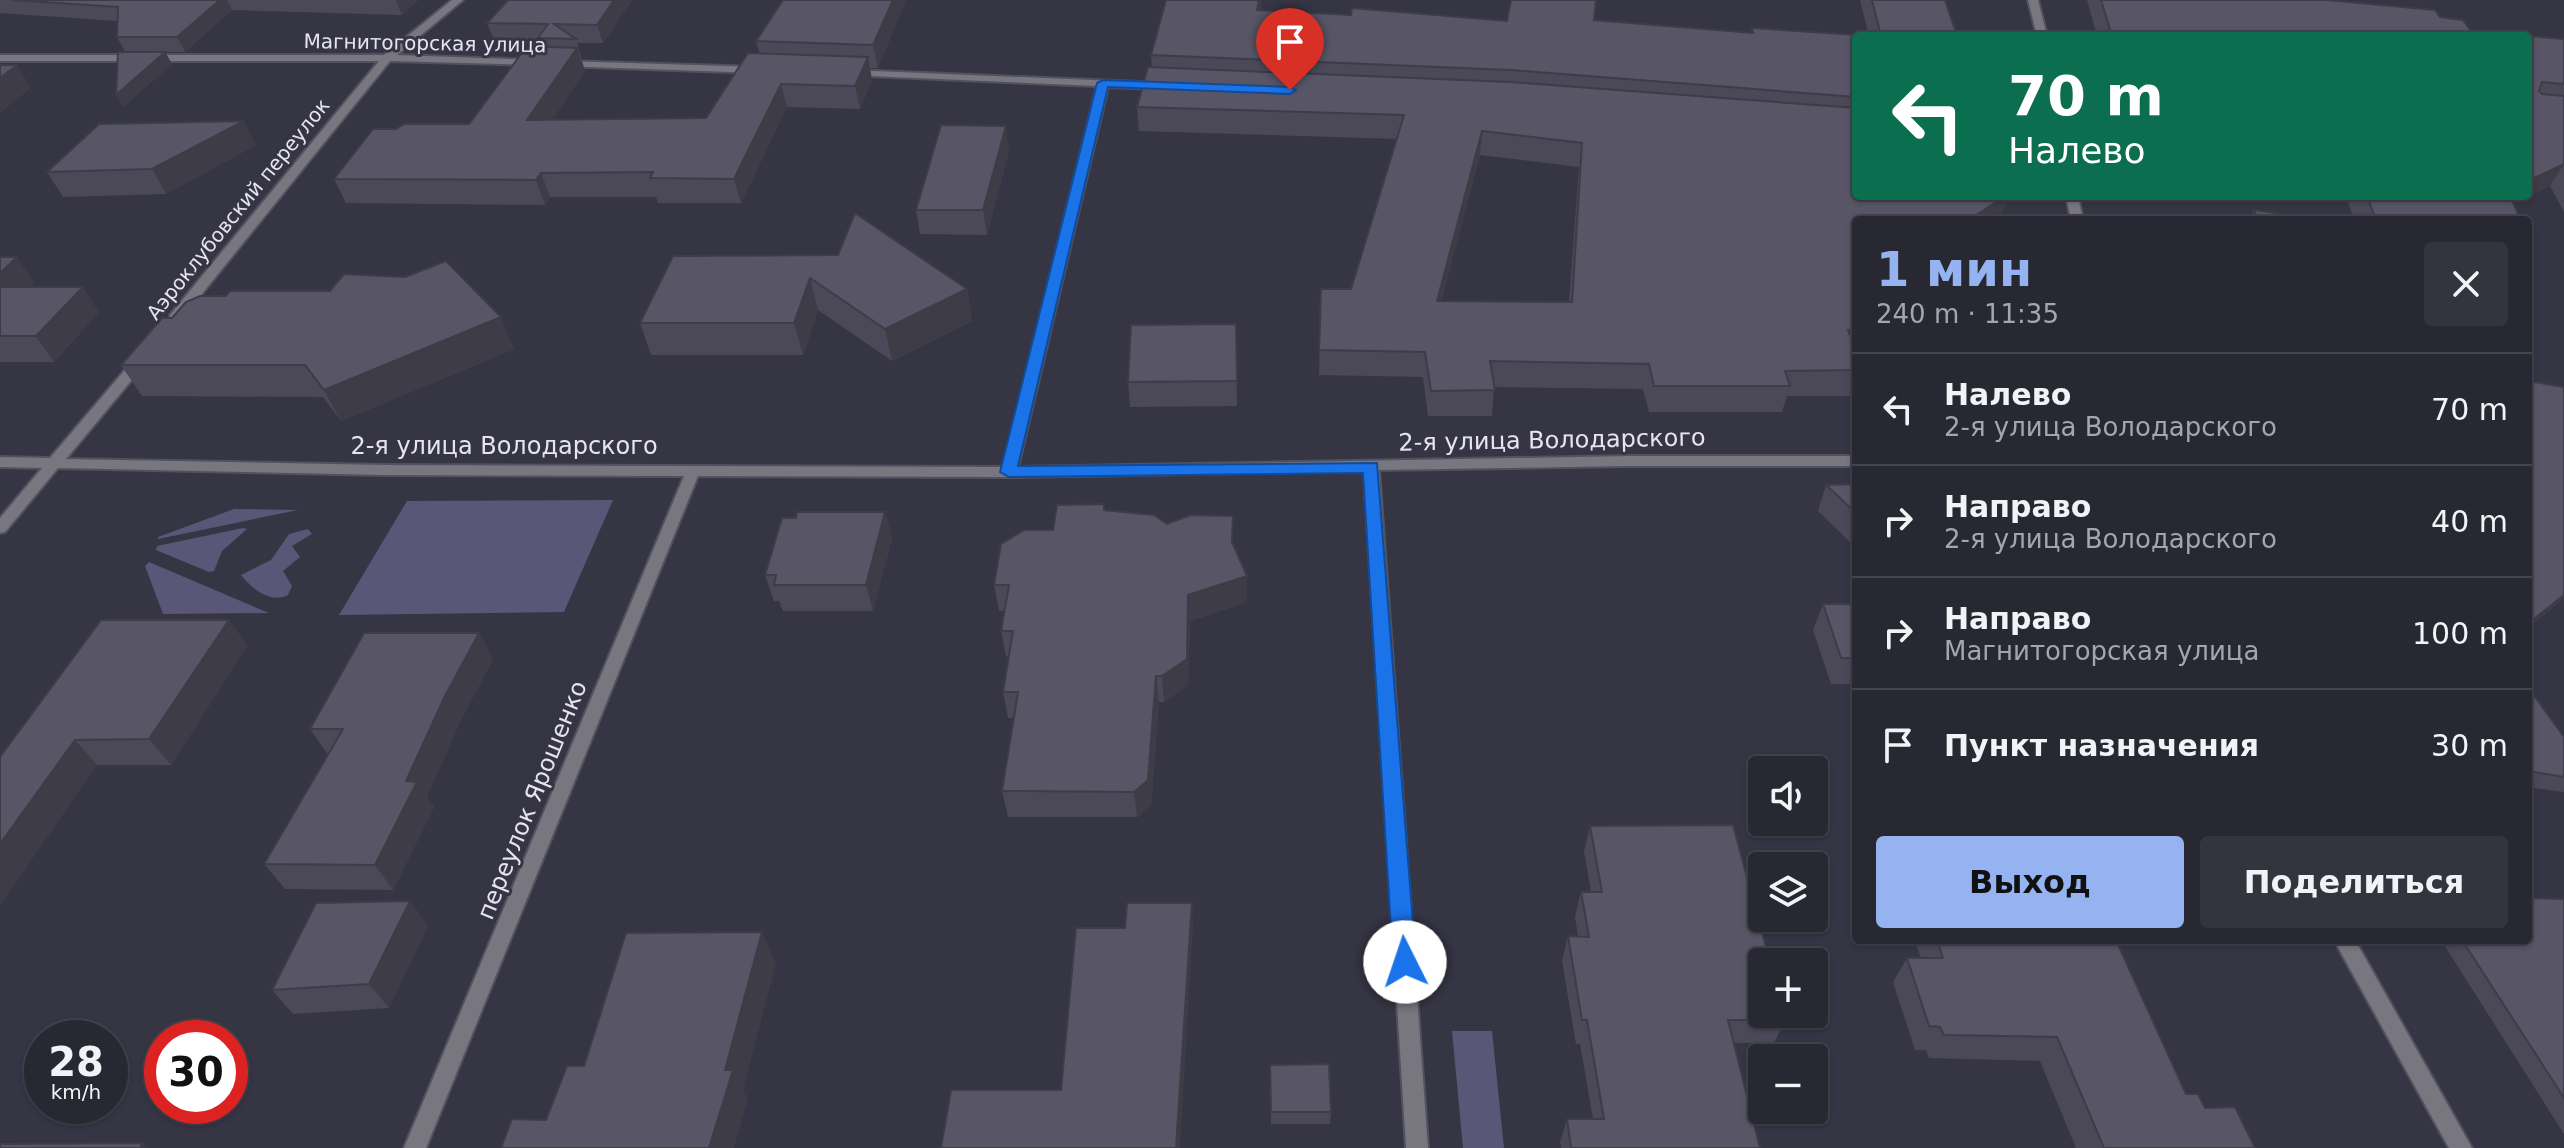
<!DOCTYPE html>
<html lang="ru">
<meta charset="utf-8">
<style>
:root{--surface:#282833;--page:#34343f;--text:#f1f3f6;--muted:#a5a6ac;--line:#44444e;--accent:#95b2f1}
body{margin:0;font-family:"DejaVu Sans",sans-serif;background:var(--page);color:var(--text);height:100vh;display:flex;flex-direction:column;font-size:30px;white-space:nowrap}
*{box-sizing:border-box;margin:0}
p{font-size:26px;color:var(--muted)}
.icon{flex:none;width:44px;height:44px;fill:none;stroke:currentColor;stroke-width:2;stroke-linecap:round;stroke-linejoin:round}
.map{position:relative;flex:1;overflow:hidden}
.sheet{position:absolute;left:1852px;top:216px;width:680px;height:728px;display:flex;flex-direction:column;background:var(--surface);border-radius:8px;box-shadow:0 2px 6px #0004,0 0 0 2px var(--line)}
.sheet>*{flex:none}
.banner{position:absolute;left:1852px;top:32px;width:680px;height:168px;border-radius:8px;box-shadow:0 2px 6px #0004,0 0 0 2px var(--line);background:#0b6e4f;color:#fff;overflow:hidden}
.fabs{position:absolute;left:1748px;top:756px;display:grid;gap:16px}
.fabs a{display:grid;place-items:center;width:80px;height:80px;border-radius:8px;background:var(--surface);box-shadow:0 2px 6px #0004,0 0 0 2px var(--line);font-size:40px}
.speed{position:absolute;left:24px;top:1020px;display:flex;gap:16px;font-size:40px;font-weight:700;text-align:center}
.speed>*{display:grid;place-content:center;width:104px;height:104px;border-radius:50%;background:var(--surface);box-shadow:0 2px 6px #0004,0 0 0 2px var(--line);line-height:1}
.speed small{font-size:20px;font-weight:400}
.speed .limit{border:12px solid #d22;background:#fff;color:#111}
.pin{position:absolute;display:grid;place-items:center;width:68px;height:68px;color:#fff;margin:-82px -34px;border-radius:50% 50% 50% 0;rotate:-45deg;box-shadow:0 0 8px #0007}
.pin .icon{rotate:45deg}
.me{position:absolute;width:88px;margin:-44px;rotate:356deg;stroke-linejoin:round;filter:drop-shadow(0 0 6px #0008)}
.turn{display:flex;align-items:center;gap:28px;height:168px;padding:0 24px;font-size:36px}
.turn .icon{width:104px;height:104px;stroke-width:2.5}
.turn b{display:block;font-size:56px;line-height:68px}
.round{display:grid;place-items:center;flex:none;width:84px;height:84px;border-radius:8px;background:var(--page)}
.summary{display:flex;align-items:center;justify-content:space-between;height:136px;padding:0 24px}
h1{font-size:48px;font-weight:700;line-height:60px;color:var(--accent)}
.action{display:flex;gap:16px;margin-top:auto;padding:16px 24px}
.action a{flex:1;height:92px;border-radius:8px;background:var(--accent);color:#111;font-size:32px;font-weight:700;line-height:92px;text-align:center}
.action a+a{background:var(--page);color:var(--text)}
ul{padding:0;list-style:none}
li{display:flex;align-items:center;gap:24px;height:112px;padding:0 24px;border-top:2px solid var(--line)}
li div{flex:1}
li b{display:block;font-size:30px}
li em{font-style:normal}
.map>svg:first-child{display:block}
.green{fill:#5a5677}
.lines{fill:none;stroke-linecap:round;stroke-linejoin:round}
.street-casing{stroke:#52515f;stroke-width:4}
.street{fill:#78777f;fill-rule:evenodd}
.wall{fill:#4b4958;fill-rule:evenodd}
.shaded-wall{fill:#3d3c47}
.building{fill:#575566;stroke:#3d3c47;stroke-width:2;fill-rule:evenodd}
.route{fill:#1a73e8;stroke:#114b97;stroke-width:2}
.labels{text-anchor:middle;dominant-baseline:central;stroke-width:6;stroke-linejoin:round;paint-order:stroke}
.far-street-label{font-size:20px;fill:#e6e5ef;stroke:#363544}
.street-label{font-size:24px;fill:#e6e5ef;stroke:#363544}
</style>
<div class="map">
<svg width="2564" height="1148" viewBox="0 0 2564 1148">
<rect width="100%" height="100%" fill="#363544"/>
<path class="green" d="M 613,500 L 564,612 L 339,615 L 407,501 Z
M 234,509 L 298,510 L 158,539 L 158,537 Z
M 243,528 L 247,529 L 222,551 L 214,571 L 209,572 L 156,550 L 157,546 Z
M 308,529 L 312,534 L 292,546 L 300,557 L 283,571 L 292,586 L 288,595 C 270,604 252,589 241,575 L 271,560 L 289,534 Z
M 149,562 L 269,613 L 163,614 L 145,566 Z
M 1452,1031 L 1492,1031 L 1504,1148 L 1463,1148 Z"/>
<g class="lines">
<defs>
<path id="street" d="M 452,0 L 463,0 L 397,55 L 536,60 L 541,63 L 540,65 L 390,61 L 180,321 L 170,321 L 170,315 L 379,61 L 0,61 L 0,55 L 384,55 Z
M 2028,0 L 2038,0 L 2047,36 L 2037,36 Z
M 563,61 L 760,67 L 765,70 L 760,73 L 559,66 L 559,62 Z
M 851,70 L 1164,83 L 1169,86 L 1164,89 L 1108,87 L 1018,467 L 1629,456 L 1856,456 L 1856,466 L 1629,466 L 1379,470 L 1428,1148 L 1406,1148 L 1364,471 L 1009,477 L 698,476 L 426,1148 L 404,1148 L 684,476 L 384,475 L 58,468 L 5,532 L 0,533 L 0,518 L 42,468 L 0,467 L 0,457 L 50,458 L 135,358 L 140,357 L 147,361 L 145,364 L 66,459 L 384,465 L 1003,467 L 1097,86 L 847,75 L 846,73 Z
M 2066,196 L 2078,196 L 2083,220 L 2071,220 Z
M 2334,940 L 2355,940 L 2472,1148 L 2449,1148 Z"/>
</defs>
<use href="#street" class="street-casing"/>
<use href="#street" class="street"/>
</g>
<path class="wall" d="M 0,0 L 418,0 L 402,15 L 232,10 L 185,52 L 165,52 L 172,64 L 123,107 L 116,95 L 125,52 L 117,37 L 117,21 L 0,13 Z
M 508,0 L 632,0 L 603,43 L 577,43 L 585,71 L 552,120 L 706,118 L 760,54 L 756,41 L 893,0 L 905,0 L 905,2 L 878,68 L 870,68 L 872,80 L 860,109 L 787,107 L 741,203 L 658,203 L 656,197 L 550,197 L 545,205 L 346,203 L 334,179 L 396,129 L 469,124 L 541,46 L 539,42 L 495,42 L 487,23 Z
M 1860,0 L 1945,0 L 1957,36 L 1856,36 L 1856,196 L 2009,196 L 2001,216 L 1996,220 L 1856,220 L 1856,396 L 1787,396 L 1782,412 L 1649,412 L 1643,389 L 1494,387 L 1492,416 L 1428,416 L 1423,377 L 1319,375 L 1321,289 L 1351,289 L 1397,139 L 1139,131 L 1137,107 L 1152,67 L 1151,55 L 1261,10 L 1351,15 L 1507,21 L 1594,20 L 1751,33 L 1752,28 L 1869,36 ZM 1480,155 L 1579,167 L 1569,302 L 1441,301 Z
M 2087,0 L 2327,0 L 2440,17 L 2471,31 L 2564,39 L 2564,212 L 2550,186 L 2513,204 L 2521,220 L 2354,220 L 2346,196 L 2528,196 L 2528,36 L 2097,36 Z
M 256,145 L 166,194 L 63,197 L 47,172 Z
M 1009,150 L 987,235 L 920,234 L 916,210 Z
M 2254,210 L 2325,220 L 2249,220 Z
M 673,256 L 967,289 L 972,321 L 892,361 L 818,310 L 803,355 L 651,355 L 640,323 Z
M 0,257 L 34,282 L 29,287 L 99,312 L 54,362 L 0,362 Z
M 172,318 L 514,349 L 341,421 L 323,397 L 142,396 L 121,365 Z
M 1236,324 L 1237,406 L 1130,407 L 1128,382 Z
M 1856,477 L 1856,548 L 1818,511 L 1826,485 L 1853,484 Z
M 1105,510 L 1167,524 L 1233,545 L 1247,576 L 1247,602 L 1190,621 L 1188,685 L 1164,702 L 1159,702 L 1151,806 L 1137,817 L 1008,817 L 1002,791 L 1014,718 L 1008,718 L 1003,692 L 1009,656 L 1006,656 L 1001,631 L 1005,611 L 999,611 L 994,585 L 1053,530 Z
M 885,512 L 892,538 L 873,611 L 783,611 L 779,601 L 774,601 L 765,575 L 796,518 Z
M 1823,604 L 1856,604 L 1856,684 L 1831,684 L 1813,630 Z
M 229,620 L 247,646 L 171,765 L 97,765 L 0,757 Z
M 479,633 L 493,659 L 460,722 L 427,797 L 434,807 L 393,890 L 285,889 L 264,864 L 328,755 L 310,729 Z
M 2528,687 L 2564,737 L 2564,792 L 2528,787 Z
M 1590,826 L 1785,1020 L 1774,1043 L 1734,1043 L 1760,1148 L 1561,1148 L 1560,1142 L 1567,1119 L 1593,1119 L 1580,1044 L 1576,1044 L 1562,961 L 1568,936 L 1578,936 L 1575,917 L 1581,892 L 1591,892 L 1584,851 Z
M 2564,899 L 2564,1134 L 2441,940 L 2528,940 Z
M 410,901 L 428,926 L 389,1008 L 293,1014 L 272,990 Z
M 1919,940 L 2116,940 L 2186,1094 L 2255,1148 L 2076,1148 L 2040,1061 L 1929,1058 L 1926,1050 L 1915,1050 L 1893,982 L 1907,958 L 1921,958 L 1916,945 Z
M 1270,1065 L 1331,1112 L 1330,1124 L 1271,1124 Z"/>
<path class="shaded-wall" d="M 220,0 L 227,0 L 232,10 L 185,52 L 177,37 Z
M 397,0 L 418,0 L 402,15 L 396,1 Z
M 614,0 L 632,0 L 603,43 L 597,25 Z
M 893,0 L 905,0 L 905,2 L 878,68 L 873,45 Z
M 1259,0 L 1261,0 L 1261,12 L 1257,10 Z
M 577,48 L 585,71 L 536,144 L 527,120 Z
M 165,52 L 172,64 L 123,107 L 116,95 Z
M 868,57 L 872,80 L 860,109 L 855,86 Z
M 17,65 L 31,88 L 0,113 L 0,78 Z
M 781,84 L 787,107 L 741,203 L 734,179 Z
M 244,121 L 256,145 L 166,194 L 152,169 Z
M 1006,126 L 1009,150 L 987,235 L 983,210 Z
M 1482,131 L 1480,155 L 1435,326 L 1437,301 Z
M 2564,164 L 2550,186 L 2493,214 L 2504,196 L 2528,196 L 2528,181 Z
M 541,173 L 550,197 L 545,205 L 536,180 Z
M 2005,196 L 2009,196 L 2001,216 L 1996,220 L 1969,220 Z
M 17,257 L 34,282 L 3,312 L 0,308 L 0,273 Z
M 810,278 L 818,310 L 803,355 L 794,323 Z
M 83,287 L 99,312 L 54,362 L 36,336 Z
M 967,289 L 972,321 L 892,361 L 885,329 Z
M 501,317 L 514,349 L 341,421 L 324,390 Z
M 885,512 L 892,538 L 873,611 L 866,585 Z
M 1247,576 L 1247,602 L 1190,621 L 1188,685 L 1164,702 L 1162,676 L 1188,595 Z
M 2564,595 L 2564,599 L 2528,628 L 2529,623 Z
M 229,620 L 247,646 L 171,765 L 149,739 Z
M 479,633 L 493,659 L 460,722 L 427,797 L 434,807 L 393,890 L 375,865 L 406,781 L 445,696 Z
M 1156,676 L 1159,702 L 1151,806 L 1137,817 L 1134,792 Z
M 75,740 L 97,765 L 0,906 L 0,844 Z
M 410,901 L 428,926 L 389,1008 L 369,984 Z
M 1192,903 L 1193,927 L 1180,1148 L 1176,1148 Z
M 762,932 L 776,964 L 743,1090 L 748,1099 L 734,1148 L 709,1148 L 725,1070 Z
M 143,1143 L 149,1148 L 140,1148 Z"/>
<path class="building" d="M 13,0 L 220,0 L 177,37 L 117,37 L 118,7 Z
M 508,0 L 614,0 L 597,25 L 554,24 L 576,39 L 538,38 L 548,24 L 487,23 Z
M 783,0 L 893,0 L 873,45 L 756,41 Z
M 1166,0 L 1259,0 L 1257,10 L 1351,15 L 1352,8 L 1507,21 L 1511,0 L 1596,0 L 1594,20 L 1753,33 L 1752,28 L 1874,36 L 1856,36 L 1856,97 L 1511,70 L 1151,55 Z
M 1872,0 L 1945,0 L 1957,36 L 1881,36 Z
M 2101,0 L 2327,0 L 2435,10 L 2440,17 L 2463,20 L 2471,31 L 2564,39 L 2564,84 L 2542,82 L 2539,91 L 2542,94 L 2564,96 L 2564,164 L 2528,181 L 2528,36 L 2112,36 Z
M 527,46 L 577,48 L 527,120 L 706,118 L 748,53 L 868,57 L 855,86 L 781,84 L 734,179 L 650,178 L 653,172 L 541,173 L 536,180 L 334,179 L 373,129 L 396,129 L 404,124 L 469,124 Z
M 118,52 L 165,52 L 116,95 Z
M 0,65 L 17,65 L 0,78 Z
M 1148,67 L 1510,82 L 1856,108 L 1856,196 L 2005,196 L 1969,220 L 1856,220 L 1856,330 L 1848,330 L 1856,349 L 1856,370 L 1785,371 L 1790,386 L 1654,386 L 1649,364 L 1490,361 L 1495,390 L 1431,391 L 1425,352 L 1319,350 L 1321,289 L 1351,289 L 1404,115 L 1137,107 ZM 1482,131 L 1582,143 L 1572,302 L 1437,301 Z
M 244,121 L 152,169 L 47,172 L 99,124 Z
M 941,125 L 1006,126 L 983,210 L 916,210 Z
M 2367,196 L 2510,196 L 2521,220 L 2376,220 Z
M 2254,210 L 2325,220 L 2258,220 Z
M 855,213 L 967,289 L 885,329 L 810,278 L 794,323 L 640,323 L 673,256 L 838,255 Z
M 0,257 L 17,257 L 0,273 Z
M 446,261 L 501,317 L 324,390 L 305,365 L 121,365 L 162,318 L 172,318 L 186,302 L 200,296 L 226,296 L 230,291 L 330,291 L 344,274 L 405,277 Z
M 0,287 L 83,287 L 36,336 L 0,336 Z
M 1236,324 L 1237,381 L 1128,382 L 1131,325 Z
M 2528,381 L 2564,387 L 2564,595 L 2529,623 L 2528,622 Z
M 1856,484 L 1856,513 L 1826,485 Z
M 1104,504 L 1104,510 L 1154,515 L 1167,524 L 1191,515 L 1233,516 L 1232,542 L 1247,576 L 1188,595 L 1187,659 L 1162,676 L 1156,676 L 1148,780 L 1134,792 L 1002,791 L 1018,692 L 1003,692 L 1013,631 L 1001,631 L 1009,585 L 994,585 L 1001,544 L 1024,530 L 1053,530 L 1057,505 Z
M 797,512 L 885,512 L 866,585 L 774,585 L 776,575 L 765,575 L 782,518 L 796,518 Z
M 1823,604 L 1856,604 L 1856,658 L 1841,658 Z
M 101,620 L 229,620 L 149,739 L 75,740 L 0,844 L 0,757 Z
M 364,633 L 479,633 L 445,696 L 406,781 L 417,782 L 375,865 L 264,864 L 343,729 L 310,729 Z
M 2528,687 L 2564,737 L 2564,777 L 2528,771 Z
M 1733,825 L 1770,962 L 1762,962 L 1762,1014 L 1784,1014 L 1785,1020 L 1728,1020 L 1760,1148 L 1571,1148 L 1567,1119 L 1604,1119 L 1587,1020 L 1582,1020 L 1568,936 L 1589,937 L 1581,892 L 1602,892 L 1590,826 Z
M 2528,898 L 2564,899 L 2564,1098 L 2462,940 L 2528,940 Z
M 410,901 L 369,984 L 272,990 L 316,903 Z
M 1127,903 L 1192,903 L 1176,1148 L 941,1148 L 951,1090 L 1061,1090 L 1076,928 L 1125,928 Z
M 762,932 L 725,1070 L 733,1070 L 709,1148 L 501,1148 L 512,1119 L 546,1120 L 567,1066 L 584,1066 L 626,933 Z
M 1937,940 L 2116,940 L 2186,1094 L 2198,1094 L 2205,1108 L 2235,1107 L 2255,1148 L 2104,1148 L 2057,1037 L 1944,1035 L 1940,1027 L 1929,1026 L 1907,958 L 1943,958 Z
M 1329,1064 L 1331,1112 L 1271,1112 L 1270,1065 Z
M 143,1143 L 140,1148 L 0,1148 L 0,1144 Z"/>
<path class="route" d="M 1103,80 L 1290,87 L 1296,90 L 1290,94 L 1108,87 L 1018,466 L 1377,463 L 1416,962 L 1413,970 L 1405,973 L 1397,970 L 1393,962 L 1363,473 L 1009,477 L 1000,472 L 1097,83 Z"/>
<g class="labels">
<g class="far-street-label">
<text transform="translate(425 43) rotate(1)">Магнитогорская улица</text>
<text transform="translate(238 209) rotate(-51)">Аэроклубовский переулок</text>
</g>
<g class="street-label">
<text transform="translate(1552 440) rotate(-1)">2-я улица Володарского</text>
<text x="504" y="446">2-я улица Володарского</text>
<text transform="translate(532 800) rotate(-68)">переулок Ярошенко</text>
</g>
</g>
</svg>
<div class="fabs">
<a><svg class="icon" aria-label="sound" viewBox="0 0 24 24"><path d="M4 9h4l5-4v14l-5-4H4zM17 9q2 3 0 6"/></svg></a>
<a><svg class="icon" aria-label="layers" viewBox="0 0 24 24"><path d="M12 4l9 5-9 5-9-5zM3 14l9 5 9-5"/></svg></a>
<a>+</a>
<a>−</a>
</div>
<div class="speed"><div>28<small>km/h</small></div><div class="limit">30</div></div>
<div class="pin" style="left:1290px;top:90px;background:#d93025"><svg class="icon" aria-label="arrive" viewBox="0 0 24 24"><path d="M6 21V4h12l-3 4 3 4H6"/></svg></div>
<svg class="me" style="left:1405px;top:962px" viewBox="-20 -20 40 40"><circle r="19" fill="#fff"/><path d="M0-13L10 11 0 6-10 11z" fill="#1a73e8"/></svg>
<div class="banner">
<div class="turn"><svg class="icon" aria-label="left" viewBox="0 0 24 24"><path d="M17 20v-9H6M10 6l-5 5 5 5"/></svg><div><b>70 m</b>Налево</div></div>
</div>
<section class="sheet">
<div class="summary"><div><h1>1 мин</h1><p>240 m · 11:35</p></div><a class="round"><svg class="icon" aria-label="close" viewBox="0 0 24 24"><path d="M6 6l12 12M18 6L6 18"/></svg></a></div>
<ul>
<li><svg class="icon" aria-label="left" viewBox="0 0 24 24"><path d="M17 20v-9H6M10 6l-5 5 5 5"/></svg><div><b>Налево</b><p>2-я улица Володарского</p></div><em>70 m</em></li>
<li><svg class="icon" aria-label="right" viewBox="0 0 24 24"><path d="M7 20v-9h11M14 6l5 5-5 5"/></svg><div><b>Направо</b><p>2-я улица Володарского</p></div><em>40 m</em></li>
<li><svg class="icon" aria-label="right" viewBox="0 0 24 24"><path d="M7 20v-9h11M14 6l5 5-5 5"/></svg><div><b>Направо</b><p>Магнитогорская улица</p></div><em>100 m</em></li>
<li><svg class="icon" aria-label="arrive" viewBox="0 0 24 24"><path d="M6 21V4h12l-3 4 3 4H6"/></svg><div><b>Пункт назначения</b></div><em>30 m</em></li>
</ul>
<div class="action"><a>Выход</a><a>Поделиться</a></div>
</section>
</div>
